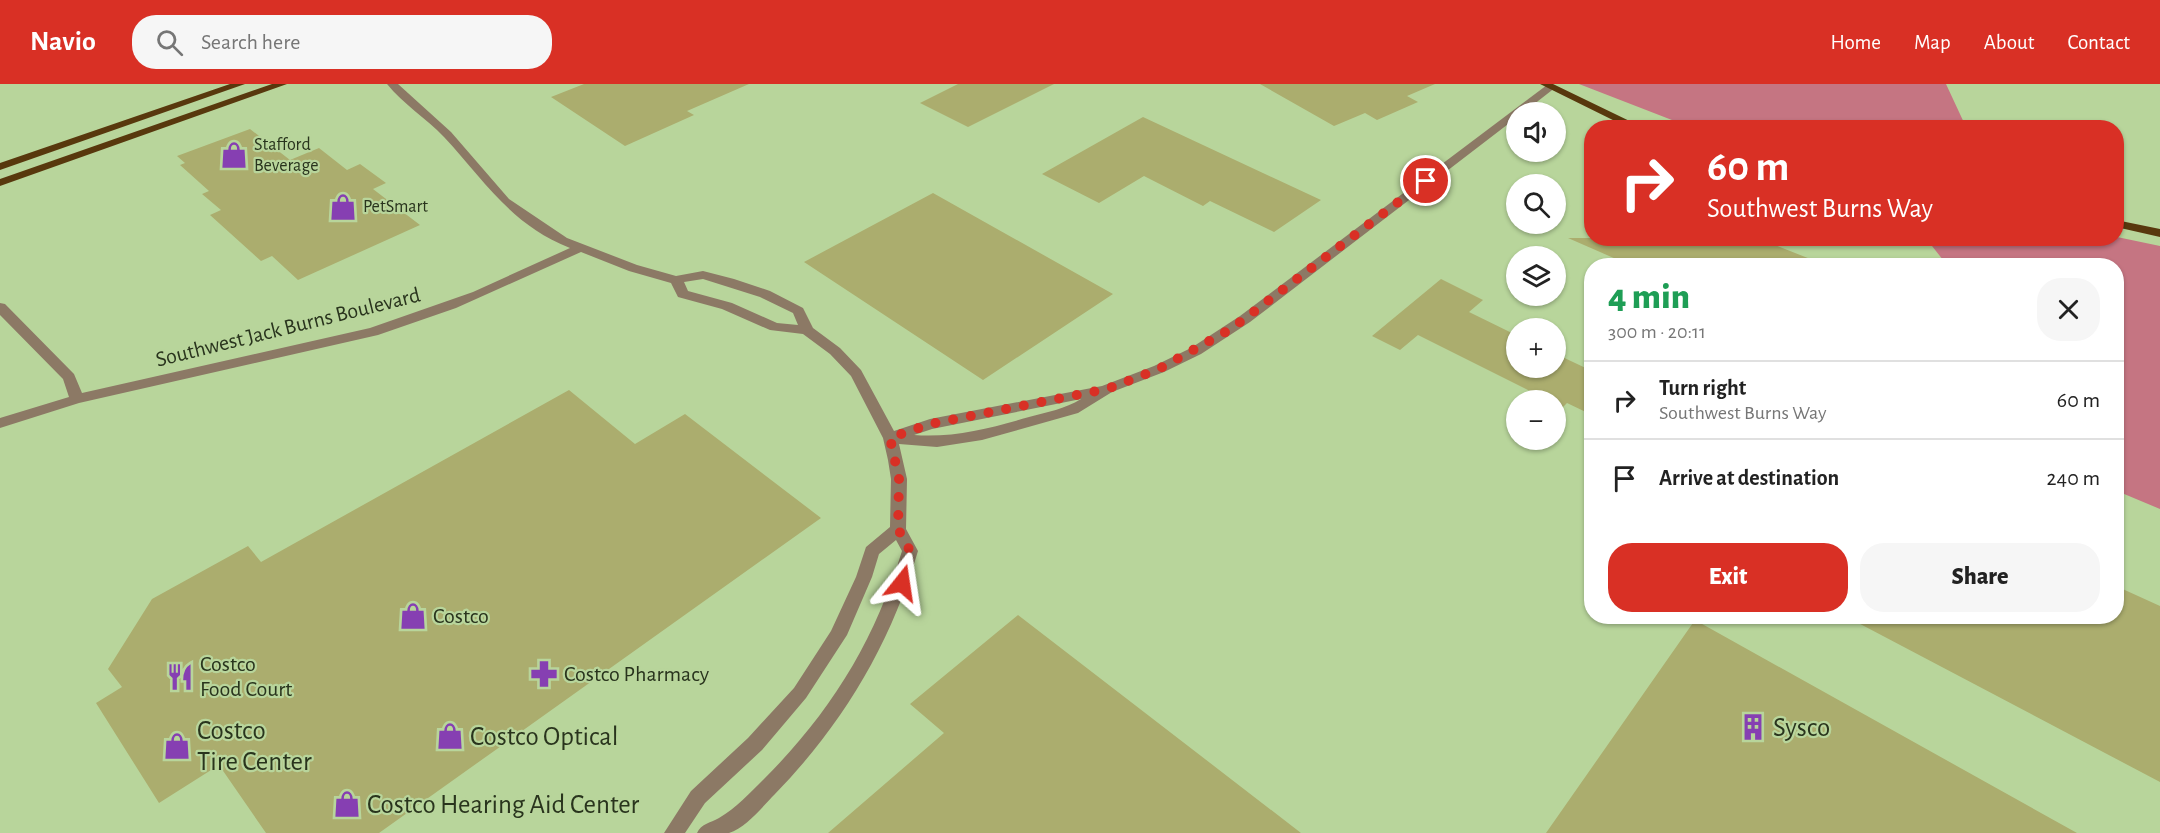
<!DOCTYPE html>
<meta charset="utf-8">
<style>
:root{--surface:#fff;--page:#f6f6f6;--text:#222;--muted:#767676;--line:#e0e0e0;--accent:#d93025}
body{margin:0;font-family:"Alegreya Sans",sans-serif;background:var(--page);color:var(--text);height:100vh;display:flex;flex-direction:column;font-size:22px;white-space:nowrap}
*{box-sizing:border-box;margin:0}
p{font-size:20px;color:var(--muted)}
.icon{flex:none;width:33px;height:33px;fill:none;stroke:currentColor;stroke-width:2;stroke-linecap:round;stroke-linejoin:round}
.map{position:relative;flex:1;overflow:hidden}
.sheet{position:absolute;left:1584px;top:174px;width:540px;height:366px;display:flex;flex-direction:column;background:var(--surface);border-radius:24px;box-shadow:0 2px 4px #0004}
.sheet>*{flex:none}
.banner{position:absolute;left:1584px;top:36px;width:540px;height:126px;border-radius:24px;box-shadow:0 2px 4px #0004;background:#d93025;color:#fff;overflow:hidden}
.fabs{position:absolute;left:1506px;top:18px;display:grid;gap:12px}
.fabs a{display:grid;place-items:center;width:60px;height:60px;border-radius:50%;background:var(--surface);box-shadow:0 2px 4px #0004;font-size:30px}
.pin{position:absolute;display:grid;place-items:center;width:51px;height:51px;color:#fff;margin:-26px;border:3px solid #fff;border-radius:50%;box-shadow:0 2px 6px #0007}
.me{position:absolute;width:66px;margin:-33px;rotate:15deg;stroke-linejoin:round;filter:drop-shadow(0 0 4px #0008)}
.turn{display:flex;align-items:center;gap:21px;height:126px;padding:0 24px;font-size:27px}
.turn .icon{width:78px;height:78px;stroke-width:2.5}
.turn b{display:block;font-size:42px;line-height:51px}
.round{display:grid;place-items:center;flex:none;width:63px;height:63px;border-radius:24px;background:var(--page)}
.summary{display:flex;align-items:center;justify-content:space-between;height:102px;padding:0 24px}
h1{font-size:36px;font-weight:800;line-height:45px;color:#1e9e55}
.button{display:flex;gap:12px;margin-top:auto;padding:12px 24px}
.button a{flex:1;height:69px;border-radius:24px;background:var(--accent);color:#fff;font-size:24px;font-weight:800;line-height:69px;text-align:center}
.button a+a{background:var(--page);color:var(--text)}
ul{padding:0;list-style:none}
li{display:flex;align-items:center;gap:18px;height:78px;padding:0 24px;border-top:2px solid var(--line)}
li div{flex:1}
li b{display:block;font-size:22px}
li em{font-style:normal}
header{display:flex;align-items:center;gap:36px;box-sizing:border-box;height:84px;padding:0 30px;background:var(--accent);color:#fff}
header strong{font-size:28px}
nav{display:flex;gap:33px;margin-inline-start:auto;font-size:21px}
.search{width:420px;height:54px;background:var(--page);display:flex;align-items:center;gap:15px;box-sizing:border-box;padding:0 21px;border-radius:24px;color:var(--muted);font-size:22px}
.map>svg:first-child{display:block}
.forest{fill:#c57582}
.building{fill:#abad6e}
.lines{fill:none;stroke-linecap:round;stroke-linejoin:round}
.minor{fill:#8c7965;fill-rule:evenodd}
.major{fill:#58380d;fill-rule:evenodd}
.route{stroke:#d93025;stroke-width:10;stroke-dasharray:0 18}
.labels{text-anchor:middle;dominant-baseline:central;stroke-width:4.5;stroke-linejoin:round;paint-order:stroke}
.far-poi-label{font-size:18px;fill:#29341d;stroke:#b8d59b;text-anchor:start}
.street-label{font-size:22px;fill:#29341d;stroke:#b8d59b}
.poi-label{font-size:22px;fill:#29341d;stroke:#b8d59b;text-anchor:start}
.near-poi-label{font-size:27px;fill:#29341d;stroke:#b8d59b;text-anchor:start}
</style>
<header>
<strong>Navio</strong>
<div class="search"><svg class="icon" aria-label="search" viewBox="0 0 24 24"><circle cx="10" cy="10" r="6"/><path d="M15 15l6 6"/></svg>Search here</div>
<nav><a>Home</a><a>Map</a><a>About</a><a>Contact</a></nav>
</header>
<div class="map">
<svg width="2160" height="749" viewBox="0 0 2160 749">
<rect width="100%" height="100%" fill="#b8d59b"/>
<path class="forest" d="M 1579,0 L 1946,0 L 1966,43 L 1690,43 Z
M 2117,153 L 2160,162 L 2160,425 L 2117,407 L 2116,182 L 1947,181 L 1932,162 L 1930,155 Z"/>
<path class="building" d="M 584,0 L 749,0 L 687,27 L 694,31 L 625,62 L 551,13 Z
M 958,0 L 1054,0 L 968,43 L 920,19 Z
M 1260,0 L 1435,0 L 1407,12 L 1418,18 L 1377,36 L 1365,29 L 1334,42 Z
M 1143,33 L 1321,116 L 1274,148 L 1210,117 L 1203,122 L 1144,92 L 1099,119 L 1042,90 Z
M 250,45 L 290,76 L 319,64 L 347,86 L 360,80 L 386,99 L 373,105 L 420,141 L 298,196 L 272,172 L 261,177 L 210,131 L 221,126 L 202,110 L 209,107 L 180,81 L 185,79 L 177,72 Z
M 933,109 L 1113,210 L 983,296 L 804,178 Z
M 1568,154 L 1757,154 L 1823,180 L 1632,182 Z
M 1441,195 L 1483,216 L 1469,228 L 1516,251 L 1516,284 L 1556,284 L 1556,270 L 1592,287 L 1592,331 L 1567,319 L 1562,324 L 1556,320 L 1556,316 L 1548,316 L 1418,251 L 1400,266 L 1372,252 Z
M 569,306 L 635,360 L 685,330 L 821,434 L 379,749 L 266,749 L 219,681 L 159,719 L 96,619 L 122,603 L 108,585 L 152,515 L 248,462 L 261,478 Z
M 2116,502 L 2160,522 L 2160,698 L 1845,532 L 2116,532 Z
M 1018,531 L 1301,749 L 828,749 L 944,649 L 910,620 Z
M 1695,536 L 2077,749 L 1546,749 Z"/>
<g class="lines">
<path class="minor" d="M 387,0 L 398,0 L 451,48 L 509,115 L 567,154 L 637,181 L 676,192 L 703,187 L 734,195 L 770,207 L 803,224 L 813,244 L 840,264 L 861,286 L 894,347 L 930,335 L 1102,302 L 1154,282 L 1191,264 L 1240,232 L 1547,1 L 1556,3 L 1524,28 L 1516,28 L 1516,34 L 1250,238 L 1201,270 L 1164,288 L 1112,308 L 1078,329 L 982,356 L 937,363 L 899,360 L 907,395 L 906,445 L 918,467 C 890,561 843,640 775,710 C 763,722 746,744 729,749 C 720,749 707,749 697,749 C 701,740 710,739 719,734 C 736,724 750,709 764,695 C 831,628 874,558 902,467 L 896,456 L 879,470 L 872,493 L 847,551 L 806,614 L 762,666 L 705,719 L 685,749 L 664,749 L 691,707 L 748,654 L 794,604 L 831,547 L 856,493 L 866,463 L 890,443 L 891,395 L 888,376 L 883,354 L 851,292 L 830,270 L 803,250 L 770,246 L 722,225 L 678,213 L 671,199 L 629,187 L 581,168 L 456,224 L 378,251 L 79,319 L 0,344 L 0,334 L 69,313 L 63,295 L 0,231 L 0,219 L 5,220 L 74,290 L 82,309 L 370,244 L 473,208 L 570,164 C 511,141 485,97 444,53 C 426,34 403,20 387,0 ZM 703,195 L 760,213 L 793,229 L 798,241 L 777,239 L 732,219 L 688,207 L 684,198 ZM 1081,315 C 1065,325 1047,328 1029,333 C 991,344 954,354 914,351 L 932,345 Z"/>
<path class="major" d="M 230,0 L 245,0 L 0,86 L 0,79 Z
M 272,0 L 287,0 L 0,102 L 0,95 Z
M 1540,0 L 1553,0 L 1644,44 L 1629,44 Z
M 2116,136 L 2160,145 L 2160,153 L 2116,143 Z"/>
</g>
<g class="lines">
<path class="route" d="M 902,499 L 910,467 L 898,445 L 899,395 L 890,354 L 930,340 L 1107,305 L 1159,285 L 1231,245 L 1426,97"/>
</g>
<defs>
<symbol id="shop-bare" viewBox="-9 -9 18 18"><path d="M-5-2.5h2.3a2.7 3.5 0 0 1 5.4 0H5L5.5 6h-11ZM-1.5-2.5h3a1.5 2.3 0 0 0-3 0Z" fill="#863fb2" stroke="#b8d59b" stroke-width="2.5" paint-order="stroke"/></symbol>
<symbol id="pharmacy-bare" viewBox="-9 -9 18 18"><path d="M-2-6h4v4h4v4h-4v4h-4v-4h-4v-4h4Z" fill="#863fb2" stroke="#b8d59b" stroke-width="2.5" paint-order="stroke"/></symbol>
<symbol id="restaurant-bare" viewBox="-9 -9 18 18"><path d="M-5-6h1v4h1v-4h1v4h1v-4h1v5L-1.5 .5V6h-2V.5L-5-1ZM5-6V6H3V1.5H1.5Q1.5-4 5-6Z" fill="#863fb2" stroke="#b8d59b" stroke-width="2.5" paint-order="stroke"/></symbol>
<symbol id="building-bare" viewBox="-9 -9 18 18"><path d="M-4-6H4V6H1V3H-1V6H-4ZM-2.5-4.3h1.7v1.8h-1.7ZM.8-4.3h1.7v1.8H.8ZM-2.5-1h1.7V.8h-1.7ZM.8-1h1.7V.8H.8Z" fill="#863fb2" stroke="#b8d59b" stroke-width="2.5" paint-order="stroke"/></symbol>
</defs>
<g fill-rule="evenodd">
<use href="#shop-bare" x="215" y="52" width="38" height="38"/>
<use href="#shop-bare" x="324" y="104" width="38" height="38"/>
<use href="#shop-bare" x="394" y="513" width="38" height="38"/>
<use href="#pharmacy-bare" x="525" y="571" width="38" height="38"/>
<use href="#restaurant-bare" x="161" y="574" width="38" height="38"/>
<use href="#building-bare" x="1734" y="624" width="38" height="38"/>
<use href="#shop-bare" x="431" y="633" width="38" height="38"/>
<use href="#shop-bare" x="158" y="643" width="38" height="38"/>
<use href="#shop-bare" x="328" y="701" width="38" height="38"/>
</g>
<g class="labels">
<g class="far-poi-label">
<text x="254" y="61">Stafford<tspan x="254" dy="21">Beverage</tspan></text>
<text x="363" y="123">PetSmart</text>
</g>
<g class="street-label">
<text transform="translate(288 243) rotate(-14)">Southwest Jack Burns Boulevard</text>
</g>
<g class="poi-label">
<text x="433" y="532">Costco</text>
<text x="200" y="580">Costco<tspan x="200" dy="25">Food Court</tspan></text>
<text x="564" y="590">Costco Pharmacy</text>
</g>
<g class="near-poi-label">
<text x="1773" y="643">Sysco</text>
<text x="197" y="646">Costco<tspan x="197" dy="31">Tire Center</tspan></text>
<text x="470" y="652">Costco Optical</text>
<text x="367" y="720">Costco Hearing Aid Center</text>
</g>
</g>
</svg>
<div class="fabs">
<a><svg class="icon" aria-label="sound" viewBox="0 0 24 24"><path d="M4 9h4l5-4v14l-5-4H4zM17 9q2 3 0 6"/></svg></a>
<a><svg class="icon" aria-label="search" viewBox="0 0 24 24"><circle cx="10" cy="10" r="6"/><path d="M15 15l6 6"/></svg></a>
<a><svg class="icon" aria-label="layers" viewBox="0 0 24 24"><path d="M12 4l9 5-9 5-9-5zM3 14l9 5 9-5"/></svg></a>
<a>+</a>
<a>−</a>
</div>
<div class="pin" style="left:1426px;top:97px;background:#d93025"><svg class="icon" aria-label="arrive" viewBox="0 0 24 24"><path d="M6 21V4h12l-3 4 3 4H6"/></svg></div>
<svg class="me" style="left:902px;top:499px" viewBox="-20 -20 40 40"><path d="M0-17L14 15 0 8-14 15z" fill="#d93025" stroke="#fff" stroke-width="4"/></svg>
<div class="banner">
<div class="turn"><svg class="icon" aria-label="right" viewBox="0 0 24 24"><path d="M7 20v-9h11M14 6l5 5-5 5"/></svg><div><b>60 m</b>Southwest Burns Way</div></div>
</div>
<section class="sheet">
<div class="summary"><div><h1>4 min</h1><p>300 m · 20:11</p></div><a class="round"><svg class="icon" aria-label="close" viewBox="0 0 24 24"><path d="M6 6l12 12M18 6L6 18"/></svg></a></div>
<ul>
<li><svg class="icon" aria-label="right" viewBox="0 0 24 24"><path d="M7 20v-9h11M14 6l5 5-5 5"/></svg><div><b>Turn right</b><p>Southwest Burns Way</p></div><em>60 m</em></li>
<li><svg class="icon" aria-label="arrive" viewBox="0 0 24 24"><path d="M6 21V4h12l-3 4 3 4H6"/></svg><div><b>Arrive at destination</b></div><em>240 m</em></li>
</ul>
<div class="button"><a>Exit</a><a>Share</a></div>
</section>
</div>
